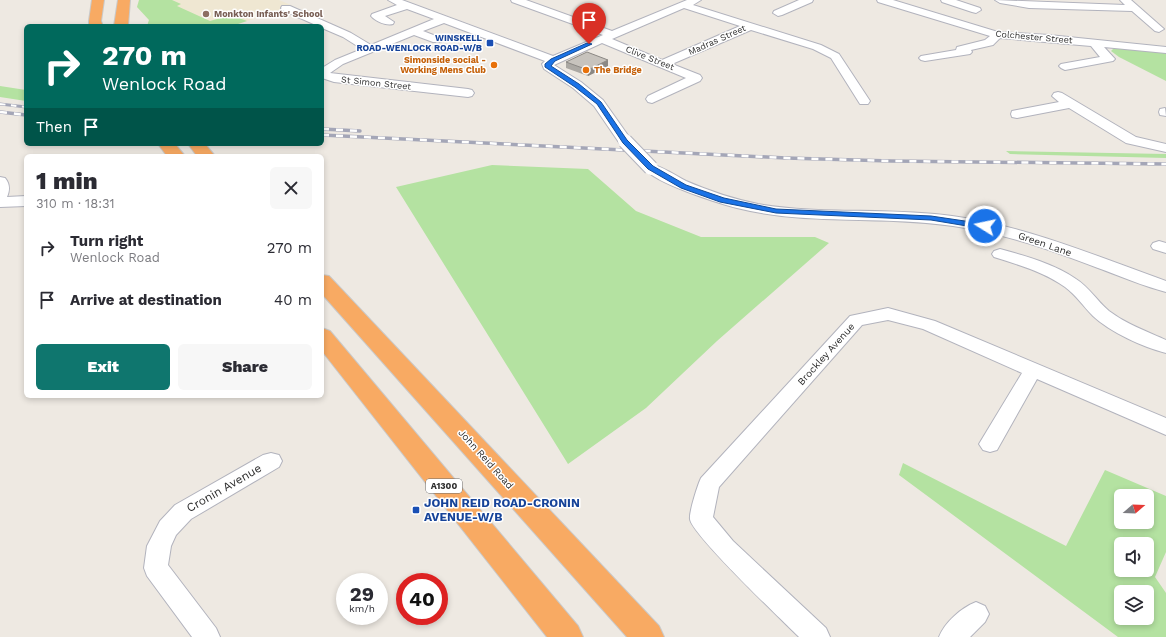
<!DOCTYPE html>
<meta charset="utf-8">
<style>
:root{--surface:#fff;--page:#f7f7f7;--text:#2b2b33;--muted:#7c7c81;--accent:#0f766e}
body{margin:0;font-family:"Work Sans",sans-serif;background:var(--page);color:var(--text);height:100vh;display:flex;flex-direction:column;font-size:15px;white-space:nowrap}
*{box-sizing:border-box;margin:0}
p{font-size:13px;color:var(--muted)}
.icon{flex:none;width:22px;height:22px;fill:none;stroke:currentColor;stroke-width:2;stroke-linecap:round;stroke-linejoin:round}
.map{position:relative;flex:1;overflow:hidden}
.details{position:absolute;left:24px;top:154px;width:300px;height:244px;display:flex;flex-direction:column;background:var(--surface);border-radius:6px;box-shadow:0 2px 6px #0003}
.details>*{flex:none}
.hud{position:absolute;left:24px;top:24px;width:300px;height:122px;border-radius:6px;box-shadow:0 2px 6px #0003;background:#00695c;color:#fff;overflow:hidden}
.needle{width:26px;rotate:71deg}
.controls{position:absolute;left:1114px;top:489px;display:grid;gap:8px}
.controls a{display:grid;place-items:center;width:40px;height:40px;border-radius:6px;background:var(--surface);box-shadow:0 2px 6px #0003;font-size:20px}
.speed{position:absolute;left:336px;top:573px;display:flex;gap:8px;font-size:20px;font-weight:700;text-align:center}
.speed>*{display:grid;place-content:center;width:52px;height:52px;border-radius:50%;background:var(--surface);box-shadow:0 2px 6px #0003;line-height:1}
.speed small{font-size:10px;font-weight:400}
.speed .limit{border:6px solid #d22;background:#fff;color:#111}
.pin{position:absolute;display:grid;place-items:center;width:34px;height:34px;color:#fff;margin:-41px -17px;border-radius:50% 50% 50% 0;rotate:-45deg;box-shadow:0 0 4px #0007}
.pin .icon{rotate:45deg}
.me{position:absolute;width:44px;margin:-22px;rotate:280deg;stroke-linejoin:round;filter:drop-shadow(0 0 3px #0008)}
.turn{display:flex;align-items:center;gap:14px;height:84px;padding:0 12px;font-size:18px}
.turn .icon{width:52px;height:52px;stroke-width:2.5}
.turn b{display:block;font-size:28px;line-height:34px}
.then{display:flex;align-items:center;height:38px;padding:0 12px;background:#0003;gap:8px;font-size:15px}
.round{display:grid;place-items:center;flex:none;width:42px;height:42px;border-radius:6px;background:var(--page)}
.summary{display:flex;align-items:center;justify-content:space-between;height:68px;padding:0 12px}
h1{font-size:24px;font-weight:800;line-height:30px}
.primary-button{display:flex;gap:8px;margin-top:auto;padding:8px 12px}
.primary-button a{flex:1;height:46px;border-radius:6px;background:var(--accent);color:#fff;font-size:16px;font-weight:800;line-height:46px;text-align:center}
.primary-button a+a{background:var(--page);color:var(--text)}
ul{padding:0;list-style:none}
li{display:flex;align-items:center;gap:12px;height:52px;padding:0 12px}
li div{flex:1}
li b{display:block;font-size:15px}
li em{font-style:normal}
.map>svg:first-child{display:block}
.education{fill:#efe7d2}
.green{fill:#b4e2a1;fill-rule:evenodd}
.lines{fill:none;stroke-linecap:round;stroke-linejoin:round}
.minor-casing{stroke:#b2b3bd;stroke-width:2}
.highway-casing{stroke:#c9c9c9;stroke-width:2}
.minor{fill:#fff;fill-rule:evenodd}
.highway{fill:#f8aa63;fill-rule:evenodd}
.rail-far1-casing{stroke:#a4a6b7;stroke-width:3}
.rail-casing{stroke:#a4a6b7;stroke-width:3.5}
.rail-far1{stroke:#fff;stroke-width:2;stroke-dasharray:5.5;stroke-linecap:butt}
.rail{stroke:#fff;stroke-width:2.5;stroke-dasharray:7;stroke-linecap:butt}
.minor-bridge-casing{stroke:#b2b3bd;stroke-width:16;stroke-linecap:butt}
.minor-bridge{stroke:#fff;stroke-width:14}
.wall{fill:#aba8a3}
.shaded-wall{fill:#8b8884}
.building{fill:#c7c3bd;stroke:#8b8884}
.route{fill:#1a73e8;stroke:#114b97}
.education-dot{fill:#8d6e63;stroke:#fff;stroke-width:1.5}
.transit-dot{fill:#1a4fb4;stroke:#fff;stroke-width:1.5}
.food-dot{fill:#e8710a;stroke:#fff;stroke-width:1.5}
.labels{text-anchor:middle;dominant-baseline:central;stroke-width:3;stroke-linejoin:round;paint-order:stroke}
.far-education-label{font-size:9px;font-weight:bold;fill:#785e54;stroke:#fff;text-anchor:start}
.far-street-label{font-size:9px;fill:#2e2e2e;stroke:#fff}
.far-transit-label{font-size:9px;font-weight:bold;fill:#164399;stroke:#fff;text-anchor:end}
.far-food-label{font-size:9px;font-weight:bold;fill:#c56008;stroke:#fff;text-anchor:end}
.shield{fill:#fff;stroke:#6d6d6d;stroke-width:1}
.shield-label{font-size:9px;font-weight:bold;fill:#2e2e2e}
.street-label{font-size:10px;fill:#2e2e2e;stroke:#fff}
.near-street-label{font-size:12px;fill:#2e2e2e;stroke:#fff}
.near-transit-label{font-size:12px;font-weight:bold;fill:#164399;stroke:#fff;text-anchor:start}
</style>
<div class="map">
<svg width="1166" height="637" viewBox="0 0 1166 637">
<rect width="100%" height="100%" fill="#eee9e2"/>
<path class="education" d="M 139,0 L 279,0 L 293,6 L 232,26 L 147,26 L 149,20 L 137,7 Z"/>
<path class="green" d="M 139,0 L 172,0 L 181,4 L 177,6 L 210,21 L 231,15 L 247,21 L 232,26 L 147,26 L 149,20 L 137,7 Z
M 1115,47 L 1166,53 L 1166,81 L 1119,57 L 1111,51 Z
M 0,86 L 26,90 L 26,101 L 0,97 Z
M 1006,151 L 1166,154 L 1166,158 L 1010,154 Z
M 492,165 L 588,169 L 636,211 L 701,237 L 815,237 L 829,243 L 717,341 L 646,408 L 568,464 L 396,187 Z
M 903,463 L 1066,546 L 1105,470 L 1166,496 L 1166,552 L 1155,577 L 1166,593 L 1166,637 L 1118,637 L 899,475 ZM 1121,496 L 1147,496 L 1147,522 L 1121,522 ZM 1121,544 L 1147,544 L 1147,570 L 1121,570 ZM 1121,592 L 1147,592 L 1147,618 L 1121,618 Z"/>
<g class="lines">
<defs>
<path id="minor" d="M 388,0 L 402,0 L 553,56 L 603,35 L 512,2 L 511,0 L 526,0 L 612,31 L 687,0 L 701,0 L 693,5 L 821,45 L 839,54 L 870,101 L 868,104 L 860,104 L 831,58 L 813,49 L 751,30 L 672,64 L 700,75 L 702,78 L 700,81 L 652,103 L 648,102 L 646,99 L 648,96 L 686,78 L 602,43 L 554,65 L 581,82 L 603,100 L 632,141 L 630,144 L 620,144 L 594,106 L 573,88 L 544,69 L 542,64 L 545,61 L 444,23 L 423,31 L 441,38 L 443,40 L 441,42 L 433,42 L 414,35 L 343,64 L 330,73 L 468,89 L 472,90 L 474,93 L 472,96 L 468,97 L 334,82 L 322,78 L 322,68 L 335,60 L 362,49 L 343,37 L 322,28 L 322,26 L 318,26 L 282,10 L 281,8 L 282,6 L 290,6 L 351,33 L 371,45 L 434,19 L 407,9 L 385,16 L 394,22 L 393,24 C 386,26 375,21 371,16 L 372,14 L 397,5 ZM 684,8 L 740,26 L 662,60 L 612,39 Z
M 799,0 L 813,0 L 812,2 L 782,15 L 778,16 L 773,13 L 774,11 Z
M 877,0 L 893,0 L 998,32 L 1049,35 L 1166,47 L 1166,53 L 1104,47 L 1115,59 L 1113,61 L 1065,70 L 1061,68 L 1059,66 L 1061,64 L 1100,57 L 1091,46 L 1000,38 L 993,45 L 971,50 L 972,52 L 970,54 L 925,61 L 921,60 L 919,58 L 921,56 L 956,50 L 957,47 L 985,40 L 990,36 L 878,2 Z
M 941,0 L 956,0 L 980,8 L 981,10 L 976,13 L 972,12 L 942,2 Z
M 995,0 L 1125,5 L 1120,0 L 1131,0 L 1164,29 L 1159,32 L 1155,31 L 1132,11 L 1029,8 L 1000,3 Z
M 1058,92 L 1062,93 L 1136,137 L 1166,144 L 1166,152 L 1126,143 L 1069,108 L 1017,118 L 1012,117 L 1011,114 L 1012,111 L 1017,110 L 1059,102 L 1052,96 L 1054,93 Z
M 1165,108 L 1166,116 L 1160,115 L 1159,112 L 1160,109 Z
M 651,164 C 663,167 675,175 686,181 C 709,191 733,199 758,204 C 822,215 888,207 952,216 C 1026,226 1096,256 1166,281 L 1166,292 C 1143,286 1120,276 1098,268 C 1051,250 1003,233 953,226 C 882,215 808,226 737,208 C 718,203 654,183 644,168 L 646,165 Z
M 0,177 L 5,178 C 10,184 10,190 7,197 L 26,196 L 26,206 L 0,207 Z
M 1159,241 L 1166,243 L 1166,253 L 1153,249 L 1151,246 L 1153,243 Z
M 1000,249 C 1026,256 1054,264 1076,279 C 1089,287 1097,301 1109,311 C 1126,324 1146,331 1166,340 L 1166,353 C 1143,347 1110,332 1093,316 C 1083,306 1076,295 1065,287 C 1044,272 1019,265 994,257 L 992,254 L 994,251 Z
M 888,308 L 935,321 L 1166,418 L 1166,435 L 1037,379 L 997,450 L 990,452 L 983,450 L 979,444 L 1022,373 L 923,329 L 888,320 L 862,325 L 719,487 L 713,517 L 733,541 L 826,628 L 830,637 L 799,637 C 783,621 691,534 690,519 C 689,512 698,484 701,478 L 850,316 Z
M 271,453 L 279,455 L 282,461 L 279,467 L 191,519 L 176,535 L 171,546 L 168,565 L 216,628 L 220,637 L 192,637 L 147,576 L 144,568 L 147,546 L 160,521 L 175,505 L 263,455 Z
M 976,602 L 985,606 L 989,614 L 985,622 L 970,637 L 939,637 C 945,622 961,608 976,602 Z"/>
<path id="highway" d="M 92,0 L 104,0 L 101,21 L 103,26 L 89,26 L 89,21 Z
M 118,0 L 130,0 L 128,26 L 114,26 Z
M 158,144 L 175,144 L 185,156 L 167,156 Z
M 188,144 L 205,144 L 215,156 L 197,156 Z
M 322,275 L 329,276 L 659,626 L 664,637 L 627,637 L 322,294 Z
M 322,328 L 330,331 L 578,626 L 583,637 L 547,637 L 322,351 Z"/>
</defs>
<use href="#minor" class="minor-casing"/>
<use href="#highway" class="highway-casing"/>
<use href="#minor" class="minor"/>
<use href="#highway" class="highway"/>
<defs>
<path id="rail-far1" d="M 0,104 L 26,107"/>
<path id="rail" d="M 0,112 L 26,115
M 322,129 L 360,131
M 322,135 L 786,158 L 891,161 L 1166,164"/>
</defs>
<use href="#rail-far1" class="rail-far1-casing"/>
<use href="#rail" class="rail-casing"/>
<use href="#rail-far1" class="rail-far1"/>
<use href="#rail" class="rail"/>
<defs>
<path id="minor-bridge" d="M 625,141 L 651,168"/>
</defs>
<use href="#minor-bridge" class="minor-bridge-casing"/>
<use href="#minor-bridge" class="minor-bridge"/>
</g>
<path class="wall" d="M 608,60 L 608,66 L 588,76 L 566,68 L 566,62 Z"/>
<path class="shaded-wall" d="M 608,60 L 608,66 L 588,76 L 588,70 Z"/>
<path class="building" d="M 587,52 L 608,60 L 588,70 L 566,62 Z"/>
<path class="route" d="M 587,43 L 592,44 L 555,61 L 551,66 L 579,84 L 601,102 L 627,140 L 653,166 L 686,185 L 724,198 L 776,209 L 931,216 L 985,224 L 989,226 L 985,229 L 931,220 L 776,213 L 720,202 L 681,188 L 648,169 L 623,143 L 597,104 L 575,87 L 545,67 L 545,64 L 551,59 Z"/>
<circle class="education-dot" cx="206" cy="14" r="4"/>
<g class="transit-dot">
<rect x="486" y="39" width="8" height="8" rx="2"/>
<rect x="412" y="506" width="8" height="8" rx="2"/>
</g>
<g class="food-dot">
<circle cx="494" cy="65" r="4"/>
<circle cx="586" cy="70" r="4"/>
</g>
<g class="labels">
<g class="far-education-label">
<text x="214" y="14">Monkton Infants' School</text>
</g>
<g class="far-street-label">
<text transform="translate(1034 37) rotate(5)">Colchester Street</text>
<text transform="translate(717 40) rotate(-24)">Madras Street</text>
<text transform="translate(650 58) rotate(22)">Clive Street</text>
<text transform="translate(376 83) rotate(6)">St Simon Street</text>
</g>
<g class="far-transit-label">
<text x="482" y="38">WINSKELL<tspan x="482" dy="10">ROAD-WENLOCK ROAD-W/B</tspan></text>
</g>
<g class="far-food-label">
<text x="486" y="60">Simonside social -<tspan x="486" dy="10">Working Mens Club</tspan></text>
<text x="594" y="70" text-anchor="start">The Bridge</text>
</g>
<rect class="shield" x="426" y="479" width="36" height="14" rx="3"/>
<g class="shield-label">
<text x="444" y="486">A1300</text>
</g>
<g class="street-label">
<text transform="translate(1045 244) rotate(19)">Green Lane</text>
<text transform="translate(826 354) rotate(-48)">Brockley Avenue</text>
<text transform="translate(486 459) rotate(48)">John Reid Road</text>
</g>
<g class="near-street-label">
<text transform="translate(224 488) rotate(-30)">Cronin Avenue</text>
</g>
<g class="near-transit-label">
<text x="424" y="503">JOHN REID ROAD-CRONIN<tspan x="424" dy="14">AVENUE-W/B</tspan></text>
</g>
</g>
</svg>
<div class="controls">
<a><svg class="needle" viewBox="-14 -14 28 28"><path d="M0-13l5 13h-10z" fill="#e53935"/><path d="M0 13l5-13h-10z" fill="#7c7c81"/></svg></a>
<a><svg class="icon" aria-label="sound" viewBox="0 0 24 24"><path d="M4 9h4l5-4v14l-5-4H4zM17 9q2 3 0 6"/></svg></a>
<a><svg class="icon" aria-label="layers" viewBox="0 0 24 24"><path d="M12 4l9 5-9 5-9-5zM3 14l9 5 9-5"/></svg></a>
</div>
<div class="speed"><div>29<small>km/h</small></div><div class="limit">40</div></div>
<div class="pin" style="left:589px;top:44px;background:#d93025"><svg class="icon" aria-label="arrive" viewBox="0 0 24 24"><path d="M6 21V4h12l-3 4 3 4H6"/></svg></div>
<svg class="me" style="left:985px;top:226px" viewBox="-20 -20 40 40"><circle r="17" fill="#1a73e8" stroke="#fff" stroke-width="3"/><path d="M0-11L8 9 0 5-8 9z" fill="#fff"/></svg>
<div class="hud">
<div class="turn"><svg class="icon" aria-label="right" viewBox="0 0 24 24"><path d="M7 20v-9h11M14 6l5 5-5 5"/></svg><div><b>270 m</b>Wenlock Road</div></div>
<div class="then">Then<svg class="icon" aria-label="arrive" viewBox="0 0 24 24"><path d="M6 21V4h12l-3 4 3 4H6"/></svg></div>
</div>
<section class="details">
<div class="summary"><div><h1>1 min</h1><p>310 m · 18:31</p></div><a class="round"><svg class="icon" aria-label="close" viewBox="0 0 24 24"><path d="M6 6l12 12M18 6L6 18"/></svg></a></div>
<ul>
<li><svg class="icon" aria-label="right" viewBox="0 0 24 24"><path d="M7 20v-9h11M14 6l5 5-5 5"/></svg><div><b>Turn right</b><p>Wenlock Road</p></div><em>270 m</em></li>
<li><svg class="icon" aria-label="arrive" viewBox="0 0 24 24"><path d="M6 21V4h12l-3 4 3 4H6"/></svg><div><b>Arrive at destination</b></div><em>40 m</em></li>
</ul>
<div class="primary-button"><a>Exit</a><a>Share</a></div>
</section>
</div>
